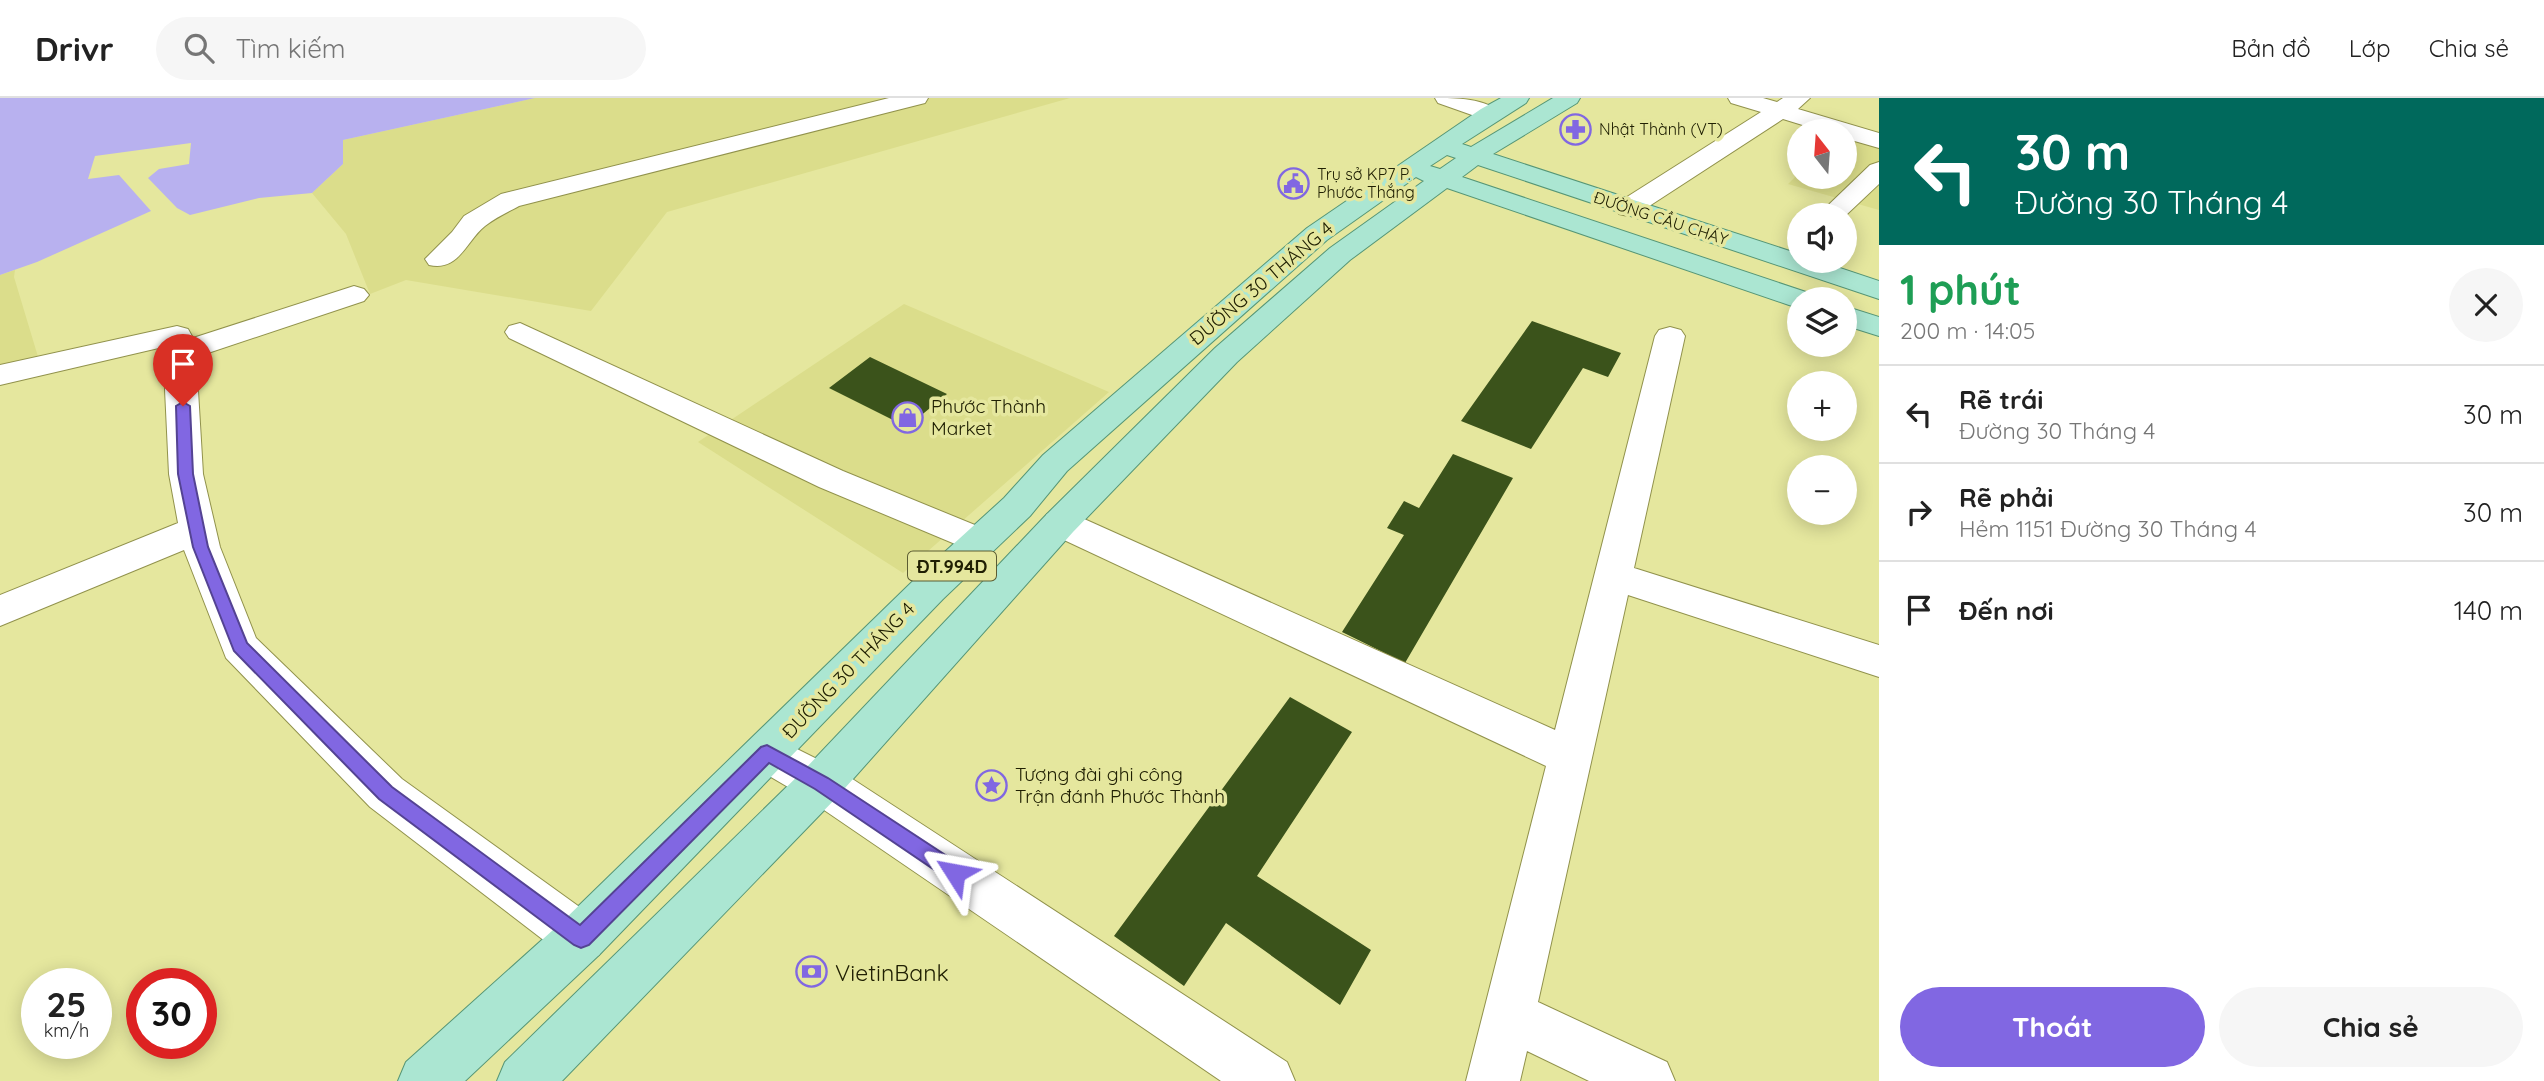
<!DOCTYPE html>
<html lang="vi">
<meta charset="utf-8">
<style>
:root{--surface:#fff;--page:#f6f6f6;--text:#222;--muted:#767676;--line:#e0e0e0;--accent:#8167e2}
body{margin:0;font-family:Quicksand,sans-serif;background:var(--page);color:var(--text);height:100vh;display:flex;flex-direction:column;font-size:26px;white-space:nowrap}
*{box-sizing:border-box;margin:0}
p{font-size:23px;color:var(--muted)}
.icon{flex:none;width:38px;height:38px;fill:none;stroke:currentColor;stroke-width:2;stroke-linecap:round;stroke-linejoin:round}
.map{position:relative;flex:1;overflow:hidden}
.drawer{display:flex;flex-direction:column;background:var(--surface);width:665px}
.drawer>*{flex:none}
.top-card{background:#00695c;color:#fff;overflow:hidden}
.needle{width:46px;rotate:343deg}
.controls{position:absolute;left:1787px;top:21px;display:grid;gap:14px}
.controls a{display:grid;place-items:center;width:70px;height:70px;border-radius:50%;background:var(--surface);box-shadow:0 4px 18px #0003;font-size:35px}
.speed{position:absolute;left:21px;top:870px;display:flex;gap:14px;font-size:35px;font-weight:700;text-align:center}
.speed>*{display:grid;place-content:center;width:91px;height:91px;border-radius:50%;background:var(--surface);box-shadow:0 4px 18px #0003;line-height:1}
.speed small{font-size:18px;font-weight:400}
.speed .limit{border:10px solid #d22;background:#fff;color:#111}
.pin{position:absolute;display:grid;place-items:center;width:60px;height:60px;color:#fff;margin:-72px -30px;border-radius:50% 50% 50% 0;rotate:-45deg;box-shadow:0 0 7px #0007}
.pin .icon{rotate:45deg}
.me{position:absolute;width:77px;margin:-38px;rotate:304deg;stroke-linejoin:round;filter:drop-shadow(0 0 5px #0008)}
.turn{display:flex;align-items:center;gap:24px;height:147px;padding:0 21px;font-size:32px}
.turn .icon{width:91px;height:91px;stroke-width:2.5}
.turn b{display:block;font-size:49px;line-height:60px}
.round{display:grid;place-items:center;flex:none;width:74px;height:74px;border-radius:37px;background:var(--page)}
.head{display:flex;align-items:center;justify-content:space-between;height:119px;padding:0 21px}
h1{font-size:42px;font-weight:700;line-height:52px;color:#1e9e55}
.button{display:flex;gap:14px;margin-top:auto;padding:14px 21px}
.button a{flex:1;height:80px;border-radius:42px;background:var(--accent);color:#fff;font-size:28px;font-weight:700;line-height:80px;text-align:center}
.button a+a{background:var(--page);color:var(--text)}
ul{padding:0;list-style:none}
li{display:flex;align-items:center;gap:21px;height:98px;padding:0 21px;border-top:2px solid var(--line)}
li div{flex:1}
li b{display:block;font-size:26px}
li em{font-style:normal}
header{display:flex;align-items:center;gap:42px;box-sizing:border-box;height:98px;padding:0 35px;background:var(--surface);border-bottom:2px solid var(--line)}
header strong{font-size:33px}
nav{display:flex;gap:38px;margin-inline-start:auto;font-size:24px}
.search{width:490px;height:63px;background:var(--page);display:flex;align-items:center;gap:18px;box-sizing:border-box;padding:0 24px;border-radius:38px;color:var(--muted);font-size:26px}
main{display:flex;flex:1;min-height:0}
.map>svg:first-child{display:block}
.built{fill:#dbdd8b}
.water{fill:#b8b1ef}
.building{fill:#3b531b}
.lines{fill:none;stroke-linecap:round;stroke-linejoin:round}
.minor-casing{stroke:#91924c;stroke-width:2}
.major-casing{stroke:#569676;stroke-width:2}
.minor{fill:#fff;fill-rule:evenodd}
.major{fill:#abe6d2;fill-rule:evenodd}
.route{fill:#8167e2;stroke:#544393;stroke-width:2}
.labels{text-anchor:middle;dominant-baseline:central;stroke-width:7;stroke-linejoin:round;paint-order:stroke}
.far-poi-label{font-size:16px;fill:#202003;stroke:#e5e79e;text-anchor:start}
.far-street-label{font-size:16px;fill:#202003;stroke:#e5e79e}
.shield{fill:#e5e79e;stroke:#5b5c32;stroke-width:2}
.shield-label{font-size:18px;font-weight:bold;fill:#202003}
.street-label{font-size:19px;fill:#202003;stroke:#e5e79e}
.poi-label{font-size:19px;fill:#202003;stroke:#e5e79e;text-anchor:start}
.near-poi-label{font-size:23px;fill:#202003;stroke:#e5e79e;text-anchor:start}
</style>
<header>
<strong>Drivr</strong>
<div class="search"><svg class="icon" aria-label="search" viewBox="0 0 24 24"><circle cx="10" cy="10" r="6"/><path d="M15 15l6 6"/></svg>Tìm kiếm</div>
<nav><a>Bản đồ</a><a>Lớp</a><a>Chia sẻ</a></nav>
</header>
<main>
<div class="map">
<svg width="1879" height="983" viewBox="0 0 1879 983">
<rect width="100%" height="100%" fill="#e5e79e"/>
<path class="built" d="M 535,0 L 1070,0 L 667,114 L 591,213 L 406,182 L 370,196 L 346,136 L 312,95 L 343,66 L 343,42 Z
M 1845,38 L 1879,48 L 1879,112 L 1788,86 L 1799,75 L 1799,79 L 1844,79 Z
M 15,172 L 14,179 L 42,272 L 0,282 L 0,177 Z
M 904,206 L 1109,294 L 903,475 L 698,344 Z"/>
<path class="water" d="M 0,0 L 535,0 L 343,42 L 343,66 L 312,95 L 259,100 L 190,117 L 177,110 L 148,80 L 159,71 L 189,66 L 191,45 L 95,58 L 88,81 L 119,77 L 151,113 L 37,164 L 0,177 Z"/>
<path class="building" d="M 1532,223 L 1621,255 L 1608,279 L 1583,270 L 1531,351 L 1461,323 Z
M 870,259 L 947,296 L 907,329 L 829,290 Z
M 1453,356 L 1513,380 L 1405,565 L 1342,534 L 1404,437 L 1387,430 L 1404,403 L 1419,410 Z
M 1290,599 L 1352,634 L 1257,778 L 1371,852 L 1340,907 L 1226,825 L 1184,888 L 1114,838 Z"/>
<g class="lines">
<defs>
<path id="minor" d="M 889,0 L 928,0 L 925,5 L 519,108 C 508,114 495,120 485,128 C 466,143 459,174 429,167 L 425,161 L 452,134 L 464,118 L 501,96 Z
M 1435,0 C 1454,0 1488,0 1501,16 L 1497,21 L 1489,23 L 1438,5 Z
M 1728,0 L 1763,0 L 1777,4 L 1783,0 L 1810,0 L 1798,11 L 1879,35 L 1879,50 L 1844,40 L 1844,33 L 1822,33 L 1783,21 L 1637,116 L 1628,118 L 1619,116 L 1615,110 L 1619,104 L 1761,14 L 1731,5 Z
M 1879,64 L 1879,86 L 1844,119 L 1818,117 L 1870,67 Z
M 354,188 L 364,191 L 369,197 L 364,203 L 196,259 L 203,376 L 220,449 L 256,540 L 402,681 L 599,823 L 606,840 L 599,857 L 581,864 L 563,857 L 370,709 L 226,560 L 184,452 L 0,528 L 0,497 L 178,425 L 169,376 L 163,249 L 0,287 L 0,267 L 177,228 L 188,231 L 193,240 Z
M 520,225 L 843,373 L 992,434 L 997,443 L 992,452 L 979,456 L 819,389 L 509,240 L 505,234 L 509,228 Z
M 1670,229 L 1681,232 L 1685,238 L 1634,470 L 1879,547 L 1879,579 L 1628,497 L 1538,904 L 1667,964 L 1675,983 L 1589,983 L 1527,953 L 1520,983 L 1466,983 L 1546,668 L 1047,434 L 1042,425 L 1047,416 L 1060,412 L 1073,416 L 1555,632 L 1655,238 L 1659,232 Z
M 767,636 L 837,671 L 1287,964 L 1295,983 L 1221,983 L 805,699 L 752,668 L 745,655 L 752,642 Z"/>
<path id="major" d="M 1501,0 L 1529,0 L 1526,5 L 1462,46 L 1471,49 L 1553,0 L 1580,0 L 1577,5 L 1493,56 L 1799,156 L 1799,163 L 1819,163 L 1879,183 L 1879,201 L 1478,67 L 1462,79 L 1809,195 L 1814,201 L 1799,201 L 1799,210 L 1789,207 L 1447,90 L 1350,162 L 1237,264 L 1073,434 L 837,699 L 562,983 L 497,983 L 505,964 L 805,671 L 1047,416 L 1215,250 L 1330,150 L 1424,83 L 1416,79 L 1327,142 L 1067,373 L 1030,418 L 943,501 L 599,857 L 465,983 L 398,983 L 406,964 L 563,823 L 915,481 L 1004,400 L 1043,357 L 1307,130 L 1481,11 ZM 1447,57 L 1456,60 L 1440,71 L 1430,68 Z
M 1844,208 L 1879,219 L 1879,238 L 1844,227 Z"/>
</defs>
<use href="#minor" class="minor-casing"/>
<use href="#major" class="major-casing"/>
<use href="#minor" class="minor"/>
<use href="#major" class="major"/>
</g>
<path class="route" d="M 183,304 L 190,308 L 193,376 L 208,449 L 247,545 L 392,689 L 580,827 L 761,649 L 767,647 L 828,680 L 962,768 L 965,775 L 962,781 L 955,784 L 948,781 L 815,691 L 769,665 L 589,847 L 581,850 L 574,847 L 379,701 L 234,553 L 193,449 L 178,376 L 176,308 Z"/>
<defs>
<symbol id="pharmacy-ring" viewBox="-11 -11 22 22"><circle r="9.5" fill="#e5e79e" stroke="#8167e2" stroke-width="1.5"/><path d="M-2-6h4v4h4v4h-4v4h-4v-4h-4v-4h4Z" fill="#8167e2"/></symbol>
<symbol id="civic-ring" viewBox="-11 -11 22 22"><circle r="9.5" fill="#e5e79e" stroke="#8167e2" stroke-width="1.5"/><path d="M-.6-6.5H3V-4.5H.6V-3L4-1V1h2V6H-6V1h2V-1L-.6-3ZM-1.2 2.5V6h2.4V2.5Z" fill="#8167e2"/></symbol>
<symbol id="shop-ring" viewBox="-11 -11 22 22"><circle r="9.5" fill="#e5e79e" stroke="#8167e2" stroke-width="1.5"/><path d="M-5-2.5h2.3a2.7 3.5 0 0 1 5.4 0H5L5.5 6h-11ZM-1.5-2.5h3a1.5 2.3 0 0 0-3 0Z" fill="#8167e2"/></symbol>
<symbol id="sight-ring" viewBox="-11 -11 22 22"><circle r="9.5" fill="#e5e79e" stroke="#8167e2" stroke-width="1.5"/><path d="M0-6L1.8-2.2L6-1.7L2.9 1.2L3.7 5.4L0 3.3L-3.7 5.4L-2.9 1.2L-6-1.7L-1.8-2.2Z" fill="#8167e2"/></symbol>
<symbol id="bank-ring" viewBox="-11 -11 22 22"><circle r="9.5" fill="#e5e79e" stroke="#8167e2" stroke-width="1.5"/><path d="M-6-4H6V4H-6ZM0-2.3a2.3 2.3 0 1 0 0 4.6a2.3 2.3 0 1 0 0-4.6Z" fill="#8167e2"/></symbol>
</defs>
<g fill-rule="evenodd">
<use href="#pharmacy-ring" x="1558" y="14" width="35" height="35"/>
<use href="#civic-ring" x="1276" y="68" width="35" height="35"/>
<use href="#shop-ring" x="890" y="302" width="35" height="35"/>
<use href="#sight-ring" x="974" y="670" width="35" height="35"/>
<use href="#bank-ring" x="794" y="856" width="35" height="35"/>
</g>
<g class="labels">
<g class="far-poi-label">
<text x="1599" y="31">Nhật Thành (VT)</text>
<text x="1317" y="76">Trụ sở KP7 P.<tspan x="1317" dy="18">Phước Thắng</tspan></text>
</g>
<g class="far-street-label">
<text transform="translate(1661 120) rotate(18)">ĐƯỜNG CẦU CHÁY</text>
</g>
<rect class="shield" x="908" y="453.5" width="88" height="29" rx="5"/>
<g class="shield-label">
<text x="952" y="468">ĐT.994D</text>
</g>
<g class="street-label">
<text transform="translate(1261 185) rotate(-40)">ĐƯỜNG 30 THÁNG 4</text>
<text transform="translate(848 572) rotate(-46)">ĐƯỜNG 30 THÁNG 4</text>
</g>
<g class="poi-label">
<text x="931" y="308">Phước Thành<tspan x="931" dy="22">Market</tspan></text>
<text x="1015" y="676">Tượng đài ghi công<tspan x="1015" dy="22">Trận đánh Phước Thành</tspan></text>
</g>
<g class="near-poi-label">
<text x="835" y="874">VietinBank</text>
</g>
</g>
</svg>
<div class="controls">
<a><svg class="needle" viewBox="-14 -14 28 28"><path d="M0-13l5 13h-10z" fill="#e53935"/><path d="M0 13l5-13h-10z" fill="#767676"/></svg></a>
<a><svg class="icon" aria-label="sound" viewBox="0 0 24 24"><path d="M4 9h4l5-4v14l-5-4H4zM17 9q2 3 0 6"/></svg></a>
<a><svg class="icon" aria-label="layers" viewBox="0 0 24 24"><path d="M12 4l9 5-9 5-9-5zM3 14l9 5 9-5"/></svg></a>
<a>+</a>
<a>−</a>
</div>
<div class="speed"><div>25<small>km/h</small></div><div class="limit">30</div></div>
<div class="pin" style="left:183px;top:308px;background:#d93025"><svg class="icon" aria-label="arrive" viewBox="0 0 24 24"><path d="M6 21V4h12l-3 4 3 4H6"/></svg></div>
<svg class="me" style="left:955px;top:775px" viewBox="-20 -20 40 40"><path d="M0-17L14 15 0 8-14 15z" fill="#8167e2" stroke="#fff" stroke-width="4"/></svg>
</div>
<section class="drawer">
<div class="top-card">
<div class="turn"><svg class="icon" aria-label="left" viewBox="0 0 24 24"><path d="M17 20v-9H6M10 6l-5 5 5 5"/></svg><div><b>30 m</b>Đường 30 Tháng 4</div></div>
</div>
<div class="head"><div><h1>1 phút</h1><p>200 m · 14:05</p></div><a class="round"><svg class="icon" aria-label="close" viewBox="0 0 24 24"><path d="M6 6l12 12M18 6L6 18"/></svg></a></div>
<ul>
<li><svg class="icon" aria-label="left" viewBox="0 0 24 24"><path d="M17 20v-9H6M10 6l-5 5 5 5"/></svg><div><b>Rẽ trái</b><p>Đường 30 Tháng 4</p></div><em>30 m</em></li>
<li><svg class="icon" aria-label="right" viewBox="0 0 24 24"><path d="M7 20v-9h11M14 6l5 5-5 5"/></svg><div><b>Rẽ phải</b><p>Hẻm 1151 Đường 30 Tháng 4</p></div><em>30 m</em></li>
<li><svg class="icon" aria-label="arrive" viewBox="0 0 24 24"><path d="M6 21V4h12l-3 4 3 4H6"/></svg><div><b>Đến nơi</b></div><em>140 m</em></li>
</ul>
<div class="button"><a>Thoát</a><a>Chia sẻ</a></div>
</section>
</main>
